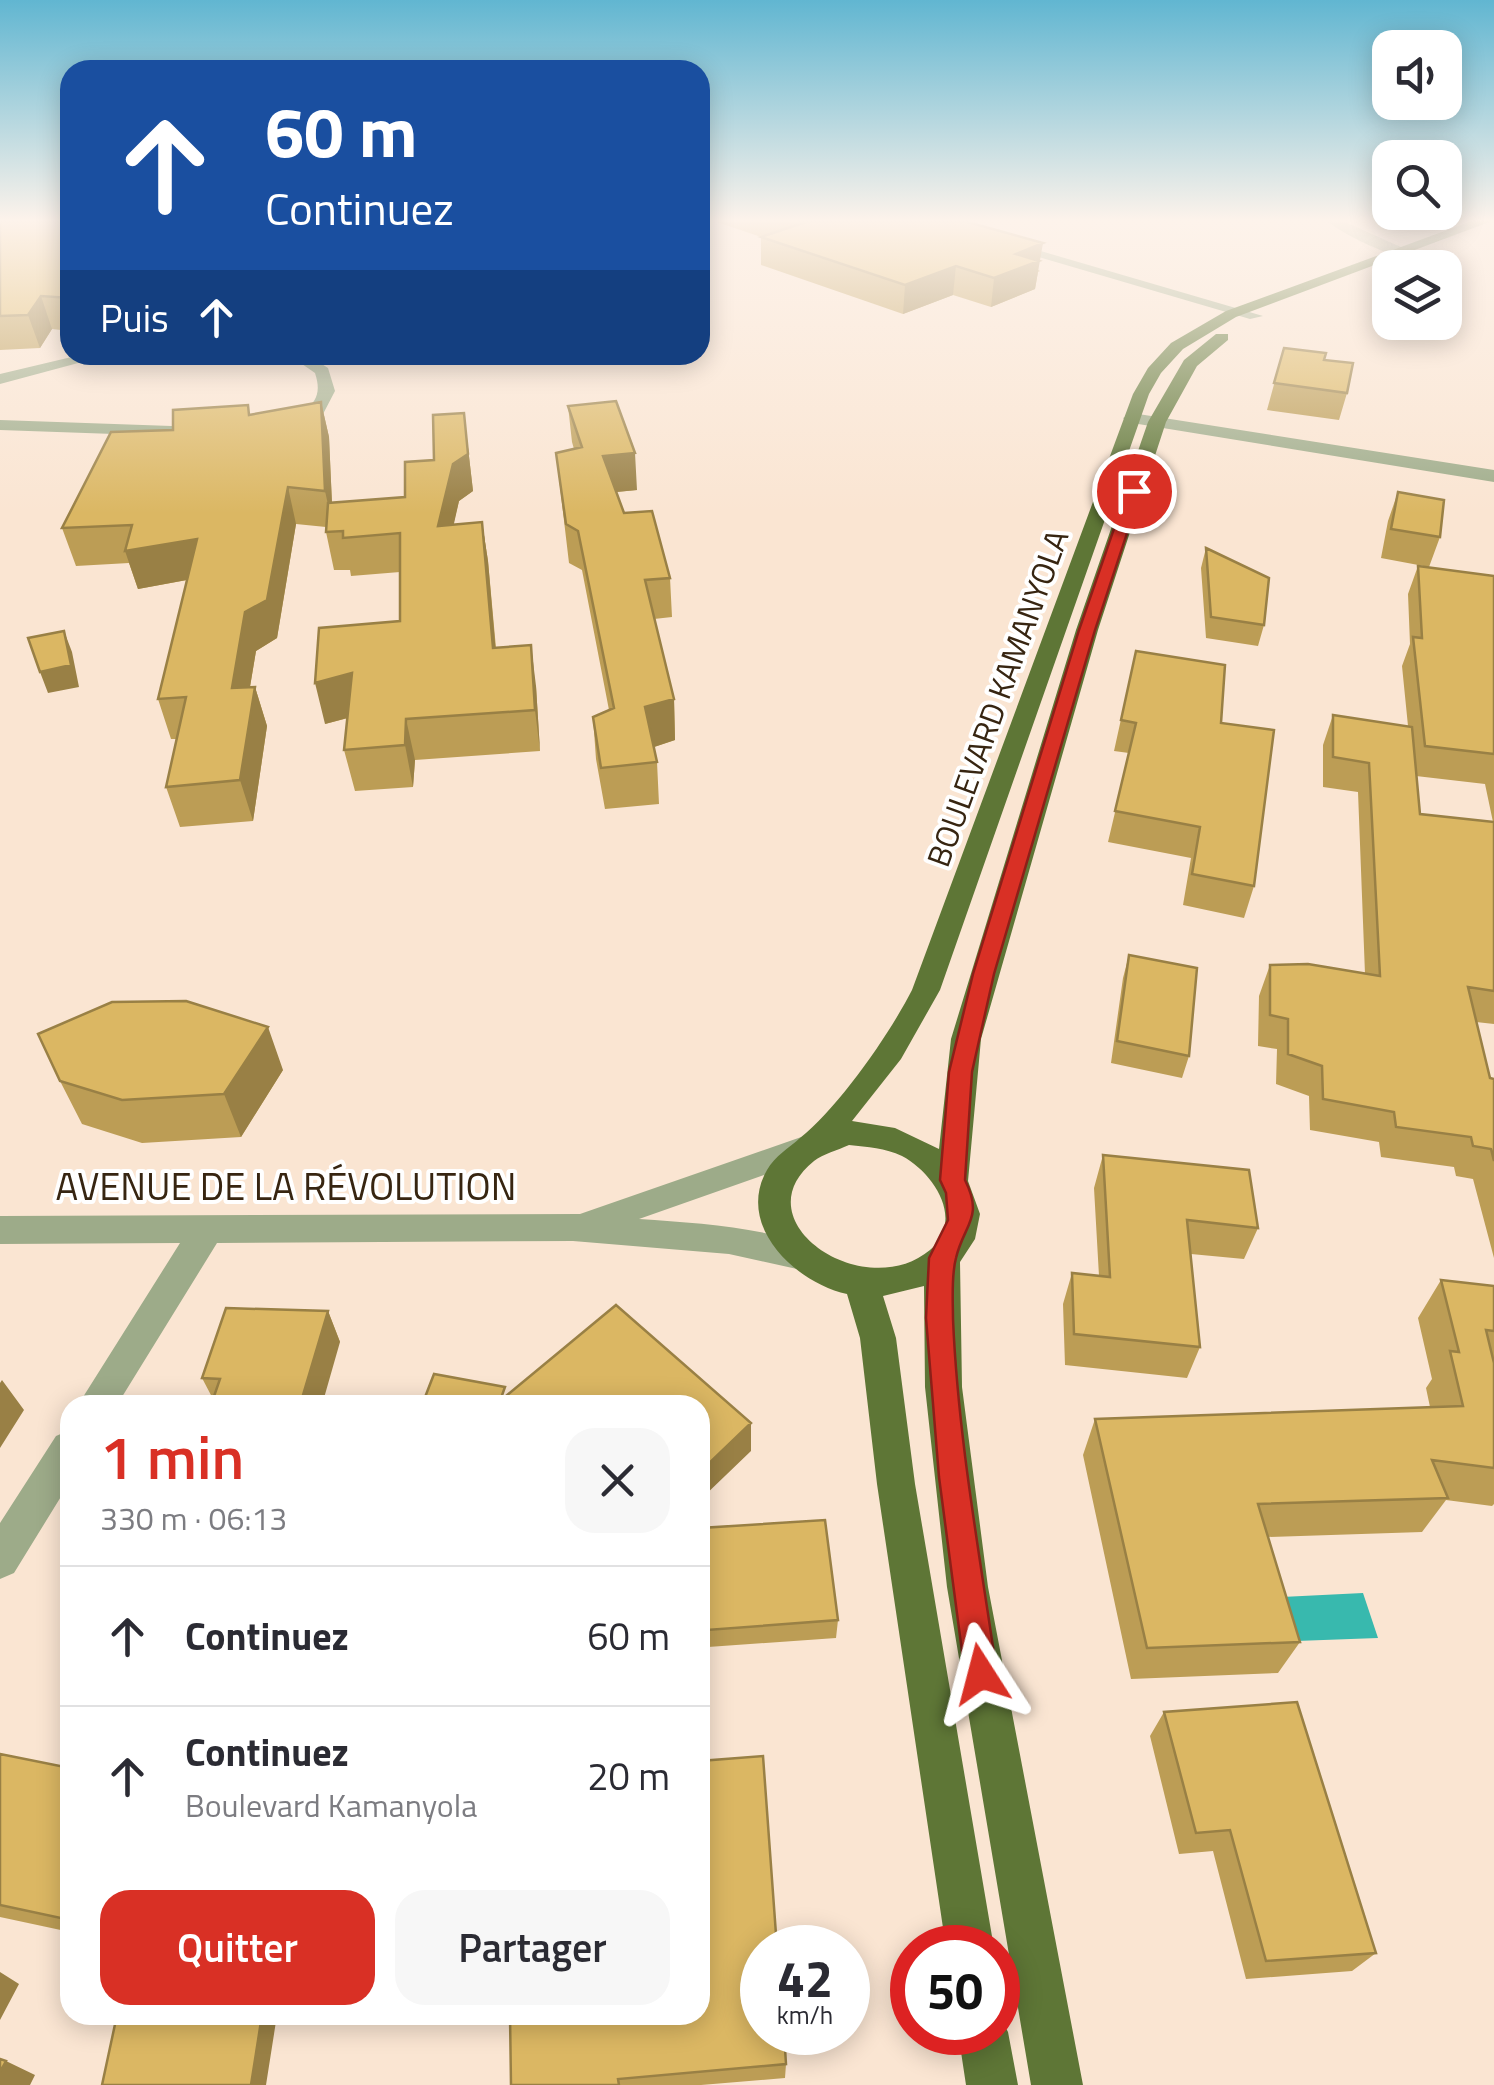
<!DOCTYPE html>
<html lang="fr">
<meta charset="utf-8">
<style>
:root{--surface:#fff;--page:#f7f7f7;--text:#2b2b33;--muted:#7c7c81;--line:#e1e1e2;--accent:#d93025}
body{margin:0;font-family:"Titillium Web",sans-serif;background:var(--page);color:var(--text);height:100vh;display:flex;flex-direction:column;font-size:38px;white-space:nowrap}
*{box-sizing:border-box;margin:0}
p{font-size:32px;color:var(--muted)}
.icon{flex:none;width:55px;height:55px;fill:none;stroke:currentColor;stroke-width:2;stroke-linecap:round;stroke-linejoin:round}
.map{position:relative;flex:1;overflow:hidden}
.side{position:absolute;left:60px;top:1395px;width:650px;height:630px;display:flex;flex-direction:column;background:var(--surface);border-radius:30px;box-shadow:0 5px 25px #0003}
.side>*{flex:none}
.guide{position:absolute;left:60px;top:60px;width:650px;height:305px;border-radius:30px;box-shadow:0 5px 25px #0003;background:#1a4fa0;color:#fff;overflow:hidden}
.controls{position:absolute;left:1372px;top:30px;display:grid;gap:20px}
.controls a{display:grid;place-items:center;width:90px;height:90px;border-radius:20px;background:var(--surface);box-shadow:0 5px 25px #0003;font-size:50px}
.speed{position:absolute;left:740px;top:1925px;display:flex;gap:20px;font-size:50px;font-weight:700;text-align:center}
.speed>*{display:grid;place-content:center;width:130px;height:130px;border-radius:50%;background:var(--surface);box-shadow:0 5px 25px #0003;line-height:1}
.speed small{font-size:25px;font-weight:400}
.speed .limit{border:15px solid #d22;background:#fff;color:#111}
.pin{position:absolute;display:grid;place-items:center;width:85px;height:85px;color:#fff;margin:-42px;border:5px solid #fff;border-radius:50%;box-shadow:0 2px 10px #0007}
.me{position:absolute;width:110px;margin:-55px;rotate:351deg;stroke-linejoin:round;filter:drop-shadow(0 0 8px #0008)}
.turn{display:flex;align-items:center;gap:35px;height:210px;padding:0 40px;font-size:45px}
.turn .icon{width:130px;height:130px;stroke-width:2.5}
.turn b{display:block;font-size:70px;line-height:85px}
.then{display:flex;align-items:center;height:95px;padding:0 40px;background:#0003;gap:20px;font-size:38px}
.round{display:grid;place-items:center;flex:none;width:105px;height:105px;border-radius:30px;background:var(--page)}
.summary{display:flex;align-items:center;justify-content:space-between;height:170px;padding:0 40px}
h1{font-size:60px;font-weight:600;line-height:75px;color:var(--accent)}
.cta{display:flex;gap:20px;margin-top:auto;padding:20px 40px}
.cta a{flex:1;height:115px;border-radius:30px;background:var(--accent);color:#fff;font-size:40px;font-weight:600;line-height:115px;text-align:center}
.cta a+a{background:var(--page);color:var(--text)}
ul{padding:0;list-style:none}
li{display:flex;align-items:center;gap:30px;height:140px;padding:0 40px;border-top:2px solid var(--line)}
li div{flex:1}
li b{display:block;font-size:38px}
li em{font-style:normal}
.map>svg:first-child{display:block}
.water{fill:#38b9ae}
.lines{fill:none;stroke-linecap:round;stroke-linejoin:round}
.minor{fill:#9dab89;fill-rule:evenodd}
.major{fill:#5e7636;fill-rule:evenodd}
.wall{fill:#bc9d55;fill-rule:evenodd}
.shaded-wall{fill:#998045}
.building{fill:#dbb763;stroke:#998045;stroke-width:2.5}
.route{fill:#d93025;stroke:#8d1f18;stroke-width:2.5}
.labels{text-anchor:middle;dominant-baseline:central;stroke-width:8;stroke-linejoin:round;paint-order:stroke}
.far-street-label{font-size:32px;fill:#372511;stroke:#fff}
.street-label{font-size:38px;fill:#372511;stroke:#fff}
</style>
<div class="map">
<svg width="1494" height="2085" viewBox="0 0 1494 2085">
<rect width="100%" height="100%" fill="#fae5d2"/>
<path class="water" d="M 1363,1593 L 1378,1638 L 1296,1641 L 1282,1597 Z"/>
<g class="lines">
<path class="minor" d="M 916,221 L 938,221 L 1263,316 L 1250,319 Z
M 1327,221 L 1343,221 L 1423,257 C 1407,267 1342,234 1327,221 Z
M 80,355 L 108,355 L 0,384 L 0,374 Z
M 289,355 L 308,355 L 328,368 L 335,391 L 322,416 L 290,431 L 281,426 C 302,410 326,406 315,373 Z
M 1132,413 L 1494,470 L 1494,482 L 1126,422 L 1123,418 Z
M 0,420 L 200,427 L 209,432 L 200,437 L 0,430 Z
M 807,1135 L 818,1138 L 823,1147 L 818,1156 L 639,1219 C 696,1223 754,1226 809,1245 L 814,1255 L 809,1265 L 797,1269 L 729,1254 L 573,1241 L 217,1243 L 117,1405 L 78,1405 L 180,1243 L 0,1244 L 0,1216 L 580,1214 Z
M 70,1430 L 70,1482 L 14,1573 L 0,1579 L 0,1523 L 56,1436 Z"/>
<path class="major" d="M 1472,221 L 1492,221 L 1236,317 L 1183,349 L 1161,373 L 1149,394 L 940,990 L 901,1059 L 852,1121 L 895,1128 L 939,1149 L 951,1039 L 1076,630 L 1148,422 L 1184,360 L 1216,334 L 1228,334 L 1228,340 L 1197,366 L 1166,422 L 1098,630 L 981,1039 L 968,1181 L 980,1214 L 975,1239 L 960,1262 L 962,1387 L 988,1587 L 1083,2085 L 1031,2085 L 947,1587 L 925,1387 L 924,1286 L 883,1296 L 896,1338 L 915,1484 L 994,1948 L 946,1948 L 877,1484 L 860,1338 L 847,1294 C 796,1283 735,1226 767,1170 C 775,1156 789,1148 800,1138 C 839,1107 889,1035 912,990 L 1133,394 L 1148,368 L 1171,343 L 1226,311 ZM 849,1145 C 868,1147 885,1148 902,1156 C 934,1173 965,1220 930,1250 C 864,1305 739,1221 814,1161 C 823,1154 838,1150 849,1145 Z
M 998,2013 L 1008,2032 L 1018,2085 L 966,2085 L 958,2032 L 998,2032 Z"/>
</g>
<path class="wall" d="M 0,221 L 70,221 L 70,331 L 52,329 L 40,348 L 0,350 Z
M 714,221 L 964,221 L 1040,271 L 1038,272 L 1035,289 L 991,307 L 953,295 L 903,314 L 761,265 L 761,237 Z
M 1284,348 L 1324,360 L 1347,393 L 1339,420 L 1267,410 Z
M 321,402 L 329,437 L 332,503 L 405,497 L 434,460 L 464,413 L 473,491 L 459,501 L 453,525 L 482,522 L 488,561 L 496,648 L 536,686 L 540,751 L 415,760 L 413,787 L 355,791 L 344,750 L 348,718 L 325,724 L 400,621 L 400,572 L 351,576 L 350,570 L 334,570 L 326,532 L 326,527 L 296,524 L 277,638 L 256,651 L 250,687 L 255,687 L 267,726 L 253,821 L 180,827 L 166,787 L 176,739 L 171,739 L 158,699 L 187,580 L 138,589 L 129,563 L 76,566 L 62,528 L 173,430 Z
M 568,406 L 637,490 L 616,492 L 624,513 L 670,578 L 672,617 L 654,619 L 674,699 L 675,740 L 654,747 L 657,762 L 659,804 L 605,809 L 596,759 L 593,717 L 609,710 L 582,570 L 569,563 L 556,453 L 574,449 L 572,442 Z
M 1398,492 L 1440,537 L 1429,567 L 1381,558 L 1388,521 Z
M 1206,548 L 1264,625 L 1258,646 L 1206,638 L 1201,568 Z
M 1418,566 L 1494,576 L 1494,1024 L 1476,1022 L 1490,1078 L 1494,1079 L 1494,1258 L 1473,1179 L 1456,1176 L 1454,1167 L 1381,1157 L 1379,1142 L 1310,1130 L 1309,1096 L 1276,1084 L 1277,1049 L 1258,1046 L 1259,996 L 1270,965 L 1365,974 L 1358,792 L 1323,787 L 1323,745 L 1333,715 L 1408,726 L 1402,666 L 1410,644 L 1408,594 ZM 1416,776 L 1485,784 L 1493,822 L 1420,814 Z
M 1136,651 L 1221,723 L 1254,886 L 1244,918 L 1183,905 L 1191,858 L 1108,842 L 1129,753 L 1114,751 Z
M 1129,955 L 1189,1056 L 1182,1078 L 1111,1063 L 1123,978 Z
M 283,1070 L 241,1137 L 142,1143 L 82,1124 L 60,1081 Z
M 1103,1155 L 1258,1228 L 1244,1259 L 1191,1254 L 1200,1347 L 1187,1378 L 1065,1365 L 1063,1304 L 1072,1273 L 1099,1276 L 1094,1188 Z
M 1441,1280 L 1494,1286 L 1494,1504 L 1492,1506 L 1446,1500 L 1422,1532 L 1268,1537 L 1300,1642 L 1278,1673 L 1131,1679 L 1083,1455 L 1095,1419 L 1430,1407 L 1426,1388 L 1432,1379 L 1418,1318 Z
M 328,1311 L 340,1342 L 213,1399 L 202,1378 Z
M 701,1528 L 838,1620 L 836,1638 L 708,1647 Z
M 1164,1712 L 1376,1953 L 1352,1971 L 1246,1979 L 1213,1851 L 1179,1854 L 1150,1736 Z
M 0,1754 L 70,1768 L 70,1932 L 0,1917 Z
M 786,2064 L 785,2078 L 701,2085 L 511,2085 Z"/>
<path class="shaded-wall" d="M 1043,243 L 1035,289 L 991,307 L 994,278 L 1016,254 Z
M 956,266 L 953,295 L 903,314 L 905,285 Z
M 41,296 L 52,329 L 40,348 L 28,315 Z
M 321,402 L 329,437 L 333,527 L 325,491 Z
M 464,413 L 473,491 L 459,501 L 445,564 L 438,526 Z
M 635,453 L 637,490 L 606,493 L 603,456 Z
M 288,487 L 296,524 L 277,638 L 256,651 L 243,728 L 232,688 L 245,612 Z
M 482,522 L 488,561 L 499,689 L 493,648 Z
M 197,539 L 208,576 L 138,589 L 125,551 Z
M 64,631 L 72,652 L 79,687 L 48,693 L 40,672 Z
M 531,645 L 536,686 L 540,751 L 535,710 Z
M 352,673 L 362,714 L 325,724 L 315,683 Z
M 255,687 L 267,726 L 253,821 L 240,780 Z
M 674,699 L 675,740 L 648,749 L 645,707 Z
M 406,719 L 415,760 L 413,787 L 405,745 Z
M 268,1027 L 283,1070 L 241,1137 L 224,1094 Z
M 328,1311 L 340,1342 L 322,1405 L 300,1405 Z
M 2,1380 L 24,1410 L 0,1448 L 0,1383 Z
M 751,1423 L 751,1451 L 700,1500 L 700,1472 Z
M 0,1972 L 19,1984 L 0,2020 Z
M 262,2015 L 277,2015 L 266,2085 L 251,2085 Z
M 6,2061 L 35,2075 L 30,2085 L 0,2085 L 0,2072 Z"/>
<path class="building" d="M 0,221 L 70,221 L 70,298 L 41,296 L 28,315 L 0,316 Z
M 797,221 L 964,221 L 1043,243 L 1016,254 L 1039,261 L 994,278 L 956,266 L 905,285 L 761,237 L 803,223 Z
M 1284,348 L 1326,353 L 1324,360 L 1353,363 L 1347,393 L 1274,383 Z
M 616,401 L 635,453 L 603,456 L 624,513 L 652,511 L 670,578 L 645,580 L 674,699 L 645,707 L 657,762 L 601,768 L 593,717 L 614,708 L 578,531 L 566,524 L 556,453 L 582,447 L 568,406 Z
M 321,402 L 325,491 L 288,487 L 267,600 L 245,612 L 232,688 L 255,687 L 240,780 L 166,787 L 186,697 L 158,699 L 197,539 L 125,551 L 132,525 L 62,528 L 111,432 L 173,430 L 173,410 L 248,405 L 249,415 Z
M 464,413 L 468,454 L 453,464 L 438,526 L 482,522 L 493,648 L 531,645 L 535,710 L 406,719 L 405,745 L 344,750 L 352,673 L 315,683 L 319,628 L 400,621 L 400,533 L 343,538 L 343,531 L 326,532 L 328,503 L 405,497 L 405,462 L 434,460 L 433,415 Z
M 1398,492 L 1444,500 L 1440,537 L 1391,529 Z
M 1206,548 L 1269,578 L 1264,625 L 1211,617 Z
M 1418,566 L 1494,576 L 1494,754 L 1425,746 L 1413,637 L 1422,638 Z
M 64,631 L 71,665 L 40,672 L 28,638 Z
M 1136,651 L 1225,665 L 1221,723 L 1274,730 L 1254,886 L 1192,874 L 1200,827 L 1115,811 L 1136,723 L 1121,720 Z
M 1333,715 L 1412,727 L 1420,814 L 1494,822 L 1494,991 L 1468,987 L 1490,1078 L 1494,1079 L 1494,1161 L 1491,1149 L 1473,1146 L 1471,1137 L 1396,1127 L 1394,1112 L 1323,1099 L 1322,1066 L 1288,1054 L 1288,1019 L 1270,1015 L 1270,965 L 1308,964 L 1380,976 L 1369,763 L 1333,757 Z
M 1129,955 L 1197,968 L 1189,1056 L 1117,1041 Z
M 186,1001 L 268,1027 L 224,1094 L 122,1100 L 60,1081 L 38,1034 L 112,1002 Z
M 1103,1155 L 1249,1170 L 1258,1228 L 1187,1220 L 1200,1347 L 1074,1334 L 1072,1273 L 1110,1277 Z
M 1441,1280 L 1494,1286 L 1494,1331 L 1486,1330 L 1494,1363 L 1494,1468 L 1432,1460 L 1448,1498 L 1258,1504 L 1300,1642 L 1147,1648 L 1095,1419 L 1463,1406 L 1450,1351 L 1459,1352 Z
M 616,1305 L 751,1423 L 700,1472 L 700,1405 L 501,1405 L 499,1404 L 499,1405 L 422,1405 L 434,1374 L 505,1387 L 500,1401 Z
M 226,1308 L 328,1311 L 300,1405 L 211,1405 L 220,1379 L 202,1378 Z
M 825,1520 L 838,1620 L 707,1630 L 701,1528 Z
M 1297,1702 L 1376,1953 L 1266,1961 L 1230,1830 L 1196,1833 L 1164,1712 Z
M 0,1754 L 70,1768 L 70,1920 L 0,1905 Z
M 763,1756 L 777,1948 L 762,1948 L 762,2032 L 784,2032 L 786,2064 L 618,2079 L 619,2085 L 511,2085 L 510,2015 L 700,2015 L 700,1761 Z
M 117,2015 L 262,2015 L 251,2085 L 102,2085 Z
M 0,2059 L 6,2061 L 0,2072 Z"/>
<linearGradient id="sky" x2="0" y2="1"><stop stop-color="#61b6d1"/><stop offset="0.43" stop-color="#fdf3eb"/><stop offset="1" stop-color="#fdf3eb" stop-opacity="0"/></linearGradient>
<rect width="1494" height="513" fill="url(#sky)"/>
<path class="route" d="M 1134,487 L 1141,491 L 1095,630 L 994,974 L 972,1072 L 965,1180 C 984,1218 964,1224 956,1258 C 951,1276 953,1301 953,1319 C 958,1438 980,1556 997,1674 L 993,1685 L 981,1690 L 970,1685 L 965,1674 L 939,1477 L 926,1318 L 929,1258 L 948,1220 L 946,1193 L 940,1180 L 949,1072 L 973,974 L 1079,630 L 1127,491 Z"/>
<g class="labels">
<g class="far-street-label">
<text transform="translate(997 698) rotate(-70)">BOULEVARD KAMANYOLA</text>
</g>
<g class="street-label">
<text x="286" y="1186">AVENUE DE LA RÉVOLUTION</text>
</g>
</g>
</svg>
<div class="controls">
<a><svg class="icon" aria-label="sound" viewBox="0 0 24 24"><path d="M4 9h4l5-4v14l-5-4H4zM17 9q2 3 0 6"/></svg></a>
<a><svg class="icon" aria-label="search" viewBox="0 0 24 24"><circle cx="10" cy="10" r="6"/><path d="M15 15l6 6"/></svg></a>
<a><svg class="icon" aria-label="layers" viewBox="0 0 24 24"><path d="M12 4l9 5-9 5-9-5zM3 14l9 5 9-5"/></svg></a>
</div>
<div class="speed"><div>42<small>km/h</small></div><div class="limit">50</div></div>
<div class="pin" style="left:1134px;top:491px;background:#d93025"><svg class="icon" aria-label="arrive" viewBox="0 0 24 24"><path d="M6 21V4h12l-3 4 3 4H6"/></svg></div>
<svg class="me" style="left:981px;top:1674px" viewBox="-20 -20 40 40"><path d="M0-17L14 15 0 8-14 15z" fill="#d93025" stroke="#fff" stroke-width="4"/></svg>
<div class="guide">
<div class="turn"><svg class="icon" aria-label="ahead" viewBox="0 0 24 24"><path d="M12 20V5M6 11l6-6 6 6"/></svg><div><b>60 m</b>Continuez</div></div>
<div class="then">Puis<svg class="icon" aria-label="ahead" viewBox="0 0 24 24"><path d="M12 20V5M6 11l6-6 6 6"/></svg></div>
</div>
<section class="side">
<div class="summary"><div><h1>1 min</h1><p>330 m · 06:13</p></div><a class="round"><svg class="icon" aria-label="close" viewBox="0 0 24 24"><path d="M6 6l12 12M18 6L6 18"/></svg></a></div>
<ul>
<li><svg class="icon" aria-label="ahead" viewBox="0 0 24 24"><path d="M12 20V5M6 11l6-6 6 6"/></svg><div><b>Continuez</b></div><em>60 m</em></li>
<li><svg class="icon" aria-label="ahead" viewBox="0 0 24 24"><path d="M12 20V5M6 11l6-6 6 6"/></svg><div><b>Continuez</b><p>Boulevard Kamanyola</p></div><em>20 m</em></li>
</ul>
<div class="cta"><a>Quitter</a><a>Partager</a></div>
</section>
</div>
